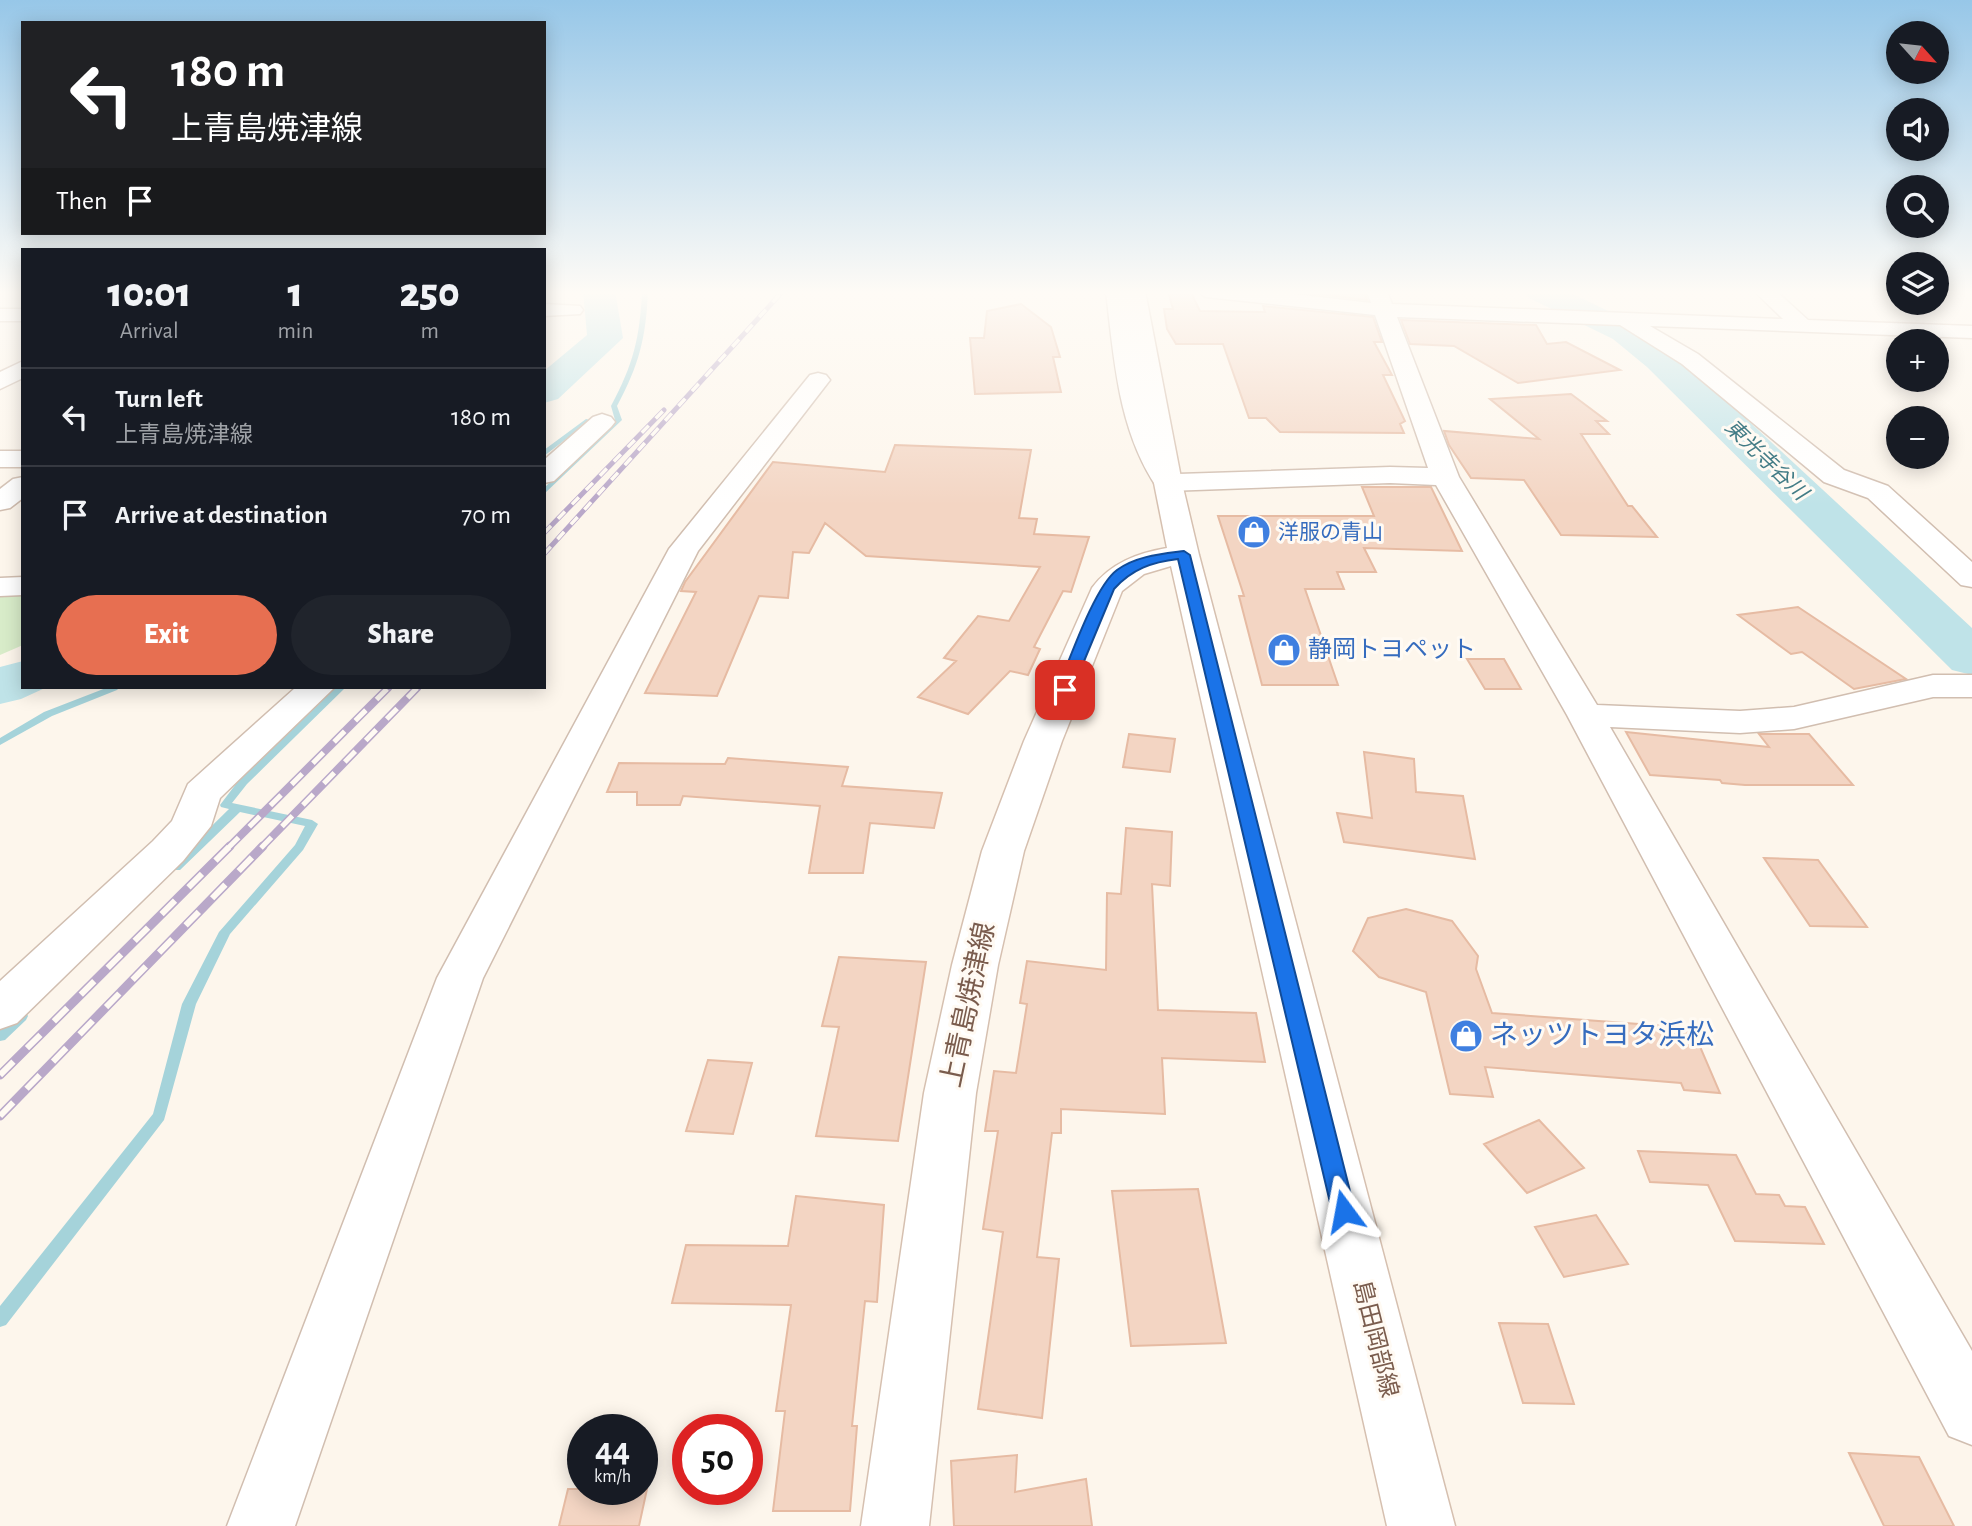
<!DOCTYPE html>
<meta charset="utf-8">
<style>
:root{--surface:#171b24;--page:#20242c;--text:#f1f3f6;--muted:#9ea1a6;--line:#363941;--accent:#e76f51}
body{margin:0;font-family:"Alegreya Sans","Noto Sans JP",sans-serif;background:var(--page);color:var(--text);height:100vh;display:flex;flex-direction:column;font-size:26px;white-space:nowrap}
*{box-sizing:border-box;margin:0}
p{font-size:23px;color:var(--muted)}
.icon{flex:none;width:38px;height:38px;fill:none;stroke:currentColor;stroke-width:2;stroke-linecap:round;stroke-linejoin:round}
.map{position:relative;flex:1;overflow:hidden}
.drawer{position:absolute;left:21px;top:248px;width:525px;height:441px;display:flex;flex-direction:column;background:var(--surface);border-radius:0px;box-shadow:0 4px 18px #0003}
.drawer>*{flex:none}
.banner{position:absolute;left:21px;top:21px;width:525px;height:214px;border-radius:0px;box-shadow:0 4px 18px #0003;background:#202124;color:#fff;overflow:hidden}
.needle{width:46px;rotate:117deg}
.controls{position:absolute;left:1886px;top:21px;display:grid;gap:14px}
.controls a{display:grid;place-items:center;width:63px;height:63px;border-radius:50%;background:var(--surface);box-shadow:0 4px 18px #0003;font-size:35px}
.speed{position:absolute;left:567px;top:1414px;display:flex;gap:14px;font-size:35px;font-weight:700;text-align:center}
.speed>*{display:grid;place-content:center;width:91px;height:91px;border-radius:50%;background:var(--surface);box-shadow:0 4px 18px #0003;line-height:1}
.speed small{font-size:18px;font-weight:400}
.speed .limit{border:10px solid #d22;background:#fff;color:#111}
.pin{position:absolute;display:grid;place-items:center;width:60px;height:60px;color:#fff;margin:-30px;border-radius:14px;box-shadow:0 4px 10px #0006}
.me{position:absolute;width:77px;margin:-38px;rotate:347deg;stroke-linejoin:round;filter:drop-shadow(0 0 5px #0008)}
.turn{display:flex;align-items:center;gap:24px;height:147px;padding:0 35px;font-size:32px}
.turn .icon{width:91px;height:91px;stroke-width:2.5}
.turn b{display:block;font-size:49px;line-height:60px}
.then{display:flex;align-items:center;height:66px;padding:0 35px;background:#0003;gap:14px;font-size:26px}
.eta{display:flex;justify-content:space-evenly;align-items:center;height:119px;text-align:center}
.eta b{font-size:42px;font-weight:800;line-height:49px}
.primary-button{display:flex;gap:14px;margin-top:auto;padding:14px 35px}
.primary-button a{flex:1;height:80px;border-radius:42px;background:var(--accent);color:#fff;font-size:28px;font-weight:800;line-height:80px;text-align:center}
.primary-button a+a{background:var(--page);color:var(--text)}
ul{padding:0;list-style:none}
li{display:flex;align-items:center;gap:21px;height:98px;padding:0 35px;border-top:2px solid var(--line)}
li div{flex:1}
li b{display:block;font-size:26px}
li em{font-style:normal}
.map>svg:first-child{display:block}
.green{fill:#d8ecc9}
.lines{fill:none;stroke-linecap:round;stroke-linejoin:round}
.stream{fill:#a5d3da;fill-rule:evenodd}
.river{fill:#bfe3e8;fill-rule:evenodd}
.building{fill:#f3d5c3;stroke:#e6bba3;stroke-width:2}
.street-casing{stroke:#d1beb0;stroke-width:3}
.secondary-casing{stroke:#d6c0b0;stroke-width:3}
.street{fill:#fff;fill-rule:evenodd}
.secondary{fill:#fff;fill-rule:evenodd}
.rail-far2-casing{stroke:#b9a8c9;stroke-width:5}
.rail-far1-casing{stroke:#b9a8c9;stroke-width:8}
.rail-casing{stroke:#b9a8c9;stroke-width:9}
.rail-far2{stroke:#fffaf3;stroke-width:3.5;stroke-dasharray:10;stroke-linecap:butt}
.rail-far1{stroke:#fffaf3;stroke-width:5;stroke-dasharray:15;stroke-linecap:butt}
.rail{stroke:#fffaf3;stroke-width:6;stroke-dasharray:19;stroke-linecap:butt}
.route{fill:#1a73e8;stroke:#114b97;stroke-width:2}
.labels{text-anchor:middle;dominant-baseline:central;stroke-width:6;stroke-linejoin:round;paint-order:stroke}
.far-water-label{font-size:21px;font-style:italic;fill:#437c86;stroke:#fffaf3}
.far-shop-label{font-size:21px;fill:#366cbe;stroke:#fffaf3;text-anchor:start}
.shop-label{font-size:24px;fill:#366cbe;stroke:#fffaf3;text-anchor:start}
.street-label{font-size:24px;fill:#7a5c4d;stroke:#fffaf3}
.near-street-label{font-size:28px;fill:#7a5c4d;stroke:#fffaf3}
.near-shop-label{font-size:28px;fill:#366cbe;stroke:#fffaf3;text-anchor:start}
</style>
<div class="map">
<svg width="1972" height="1526" viewBox="0 0 1972 1526">
<rect width="100%" height="100%" fill="#fdf6ec"/>
<path class="green" d="M 0,592 L 23,592 L 23,645 L 0,655 Z"/>
<g class="lines">
<path class="stream" d="M 642,291 L 648,291 C 646,338 639,365 617,406 L 622,420 L 544,494 L 544,488 L 615,420 L 611,406 C 633,365 640,338 642,291 Z
M 586,419 L 591,420 L 544,456 L 544,450 Z
M 106,688 L 119,688 L 117,690 L 52,716 L 0,745 L 0,738 L 44,712 Z
M 335,688 L 345,688 L 247,784 L 232,803 L 312,820 L 318,824 L 303,850 L 230,934 L 196,1004 L 164,1120 L 6,1325 L 0,1327 L 0,1306 L 153,1114 L 182,1004 L 219,932 L 295,845 L 305,826 L 240,812 L 180,870 L 172,870 L 170,867 L 229,809 L 221,807 L 220,805 L 239,780 Z
M 21,1011 L 26,1012 L 28,1016 L 26,1020 L 5,1040 L 0,1041 L 0,1028 L 16,1012 Z"/>
<path class="river" d="M 583,291 L 615,291 L 623,338 L 558,399 L 544,403 L 544,371 L 587,335 Z
M 1524,291 L 1567,291 L 1637,325 L 1673,351 L 1972,628 L 1972,675 L 1952,670 L 1647,367 L 1613,339 L 1529,298 Z
M 23,661 L 23,688 L 45,688 L 21,699 L 0,704 L 0,667 Z"/>
</g>
<path class="building" d="M 1168,291 L 1190,291 L 1200,311 L 1265,312 L 1263,306 L 1373,317 L 1382,342 L 1374,342 L 1392,375 L 1383,375 L 1405,421 L 1400,424 L 1404,433 L 1280,432 L 1266,418 L 1249,418 L 1223,344 L 1176,344 L 1167,329 L 1164,309 L 1173,309 Z
M 1294,291 L 1364,291 L 1367,300 Z
M 1021,304 L 1051,327 L 1060,357 L 1053,357 L 1061,392 L 975,394 L 970,338 L 984,338 L 987,311 Z
M 1401,320 L 1536,325 L 1547,344 L 1566,342 L 1620,370 L 1518,383 L 1454,346 L 1410,344 Z
M 1571,394 L 1607,421 L 1596,421 L 1609,434 L 1581,434 L 1628,506 L 1632,506 L 1657,537 L 1561,535 L 1524,480 L 1471,478 L 1449,445 L 1444,431 L 1539,439 L 1490,399 Z
M 895,445 L 1031,450 L 1019,518 L 1037,519 L 1034,534 L 1089,537 L 1071,592 L 1063,591 L 1034,647 L 1040,649 L 1028,675 L 1010,671 L 968,714 L 918,697 L 956,661 L 944,658 L 978,616 L 1009,621 L 1040,567 L 866,556 L 825,523 L 809,553 L 793,552 L 788,598 L 759,596 L 717,696 L 645,693 L 696,592 L 681,591 L 685,582 L 773,462 L 885,472 Z
M 1362,487 L 1431,487 L 1462,551 L 1364,548 L 1376,572 L 1337,572 L 1344,589 L 1305,589 L 1338,685 L 1262,685 L 1239,596 L 1244,596 L 1218,516 L 1374,516 Z
M 1798,607 L 1906,679 L 1854,689 L 1802,652 L 1791,654 L 1738,615 Z
M 1467,659 L 1504,659 L 1521,689 L 1485,689 Z
M 1626,732 L 1769,747 L 1759,734 L 1809,734 L 1853,785 L 1745,785 L 1722,783 L 1720,780 L 1650,775 Z
M 1129,734 L 1175,739 L 1170,772 L 1123,767 Z
M 1364,752 L 1414,759 L 1416,792 L 1463,796 L 1475,859 L 1344,842 L 1337,813 L 1372,818 Z
M 728,758 L 848,767 L 842,786 L 942,793 L 934,828 L 870,823 L 863,873 L 809,873 L 820,806 L 683,796 L 680,805 L 637,805 L 637,792 L 607,792 L 619,763 L 725,764 Z
M 1126,828 L 1172,832 L 1170,886 L 1152,884 L 1158,1010 L 1256,1013 L 1265,1062 L 1162,1058 L 1165,1114 L 1061,1109 L 1061,1133 L 1052,1133 L 1037,1257 L 1059,1259 L 1042,1418 L 978,1409 L 1003,1232 L 983,1229 L 998,1131 L 985,1131 L 994,1071 L 1016,1073 L 1027,1004 L 1020,1003 L 1027,961 L 1106,970 L 1107,893 L 1121,894 Z
M 1764,858 L 1818,860 L 1867,927 L 1810,926 Z
M 1406,909 L 1452,921 L 1478,956 L 1476,969 L 1492,1013 L 1692,1028 L 1720,1093 L 1684,1090 L 1681,1083 L 1485,1067 L 1493,1097 L 1450,1094 L 1426,992 L 1379,977 L 1353,951 L 1368,918 Z
M 839,957 L 926,962 L 898,1141 L 816,1136 L 839,1027 L 822,1026 Z
M 708,1060 L 752,1063 L 733,1134 L 686,1131 Z
M 1539,1120 L 1584,1168 L 1527,1193 L 1484,1144 Z
M 1638,1151 L 1736,1155 L 1756,1194 L 1779,1195 L 1785,1206 L 1805,1207 L 1824,1244 L 1735,1241 L 1708,1185 L 1650,1182 Z
M 1198,1189 L 1226,1343 L 1131,1346 L 1112,1191 Z
M 796,1196 L 884,1205 L 877,1302 L 865,1301 L 852,1426 L 857,1426 L 850,1511 L 773,1511 L 785,1411 L 776,1411 L 791,1305 L 672,1303 L 686,1245 L 788,1246 Z
M 1596,1215 L 1628,1264 L 1564,1277 L 1535,1227 Z
M 1499,1323 L 1548,1324 L 1574,1404 L 1523,1403 Z
M 1849,1453 L 1919,1457 L 1954,1526 L 1884,1526 Z
M 1017,1455 L 1015,1492 L 1086,1479 L 1092,1526 L 954,1526 L 951,1461 Z
M 568,1489 L 647,1489 L 639,1526 L 559,1526 Z"/>
<g class="lines">
<defs>
<path id="street" d="M 1106,291 L 1126,291 L 1141,389 L 1156,430 L 1178,474 L 1390,467 L 1428,468 L 1375,315 L 1206,297 L 1196,291 L 1267,291 L 1371,303 L 1367,291 L 1387,291 L 1392,304 L 1783,319 L 1754,291 L 1776,291 L 1808,320 L 1972,326 L 1972,338 L 1650,326 L 1698,354 L 1844,470 L 1888,486 L 1972,562 L 1972,587 L 1961,585 L 1868,498 L 1824,482 L 1682,364 L 1620,325 L 1397,317 L 1459,477 L 1597,705 L 1740,711 L 1794,707 L 1933,675 L 1972,675 L 1972,697 L 1933,697 L 1794,729 L 1740,733 L 1610,727 L 1972,1351 L 1972,1445 L 1949,1436 L 1567,715 L 1436,485 L 1390,483 L 1168,491 L 1158,489 C 1118,431 1114,359 1106,291 Z
M 544,304 L 580,306 L 583,310 L 580,314 L 544,316 Z
M 0,309 L 23,309 L 23,321 L 0,321 Z
M 23,361 L 23,378 L 0,389 L 0,372 Z
M 818,373 L 826,375 L 830,380 L 698,551 L 483,978 L 295,1526 L 227,1526 L 437,978 L 669,549 L 810,375 Z
M 602,414 L 611,417 L 615,422 L 611,427 L 554,481 L 544,483 L 544,460 L 593,417 Z
M 0,451 L 23,451 L 23,467 L 0,467 Z
M 23,477 L 23,498 L 10,508 L 0,510 L 0,489 L 13,479 Z
M 23,577 L 23,595 L 0,596 L 0,578 Z
M 295,688 L 334,688 L 220,798 L 211,826 L 183,861 L 17,1023 L 0,1029 L 0,981 L 153,841 L 172,821 L 188,784 Z"/>
<path id="secondary" d="M 1125,291 L 1145,291 L 1182,483 L 1199,555 L 1455,1526 L 1387,1526 L 1171,566 L 1144,574 L 1122,591 L 1062,741 L 1024,851 L 998,965 L 976,1093 L 929,1526 L 861,1526 L 924,1093 L 952,965 L 982,851 L 1024,741 L 1092,588 C 1110,563 1138,553 1167,548 L 1154,483 Z"/>
</defs>
<use href="#street" class="street-casing"/>
<use href="#secondary" class="secondary-casing"/>
<use href="#street" class="street"/>
<use href="#secondary" class="secondary"/>
<defs>
<path id="rail-far2" d="M 544,533 L 664,410
M 544,554 L 783,291"/>
<path id="rail-far1" d="M 228,848 L 388,688
M 261,848 L 417,688"/>
<path id="rail" d="M 0,1075 L 230,846
M 0,1116 L 263,846"/>
</defs>
<use href="#rail-far2" class="rail-far2-casing"/>
<use href="#rail-far1" class="rail-far1-casing"/>
<use href="#rail" class="rail-casing"/>
<use href="#rail-far2" class="rail-far2"/>
<use href="#rail-far1" class="rail-far1"/>
<use href="#rail" class="rail"/>
</g>
<linearGradient id="sky" x2="0" y2="1"><stop stop-color="#97c7e8"/><stop offset="0.58" stop-color="#fefbf6"/><stop offset="1" stop-color="#fefbf6" stop-opacity="0"/></linearGradient>
<rect width="1972" height="505" fill="url(#sky)"/>
<path class="route" d="M 1184,551 L 1190,555 L 1355,1211 L 1352,1219 L 1344,1222 L 1336,1219 L 1332,1211 L 1178,559 C 1152,562 1132,569 1114,589 L 1072,690 L 1065,695 L 1057,690 C 1069,662 1094,587 1117,570 C 1136,556 1161,554 1184,551 Z"/>
<defs>
<symbol id="shop-disc" viewBox="-11 -11 22 22"><circle r="9.5" fill="#3f7fe0" stroke="#fffaf3"/><path d="M-5-2.5h2.3a2.7 3.5 0 0 1 5.4 0H5L5.5 6h-11ZM-1.5-2.5h3a1.5 2.3 0 0 0-3 0Z" fill="#fff"/></symbol>
</defs>
<g fill-rule="evenodd">
<use href="#shop-disc" x="1235" y="513" width="38" height="38"/>
<use href="#shop-disc" x="1265" y="631" width="38" height="38"/>
<use href="#shop-disc" x="1447" y="1017" width="38" height="38"/>
</g>
<g class="labels">
<g class="far-water-label">
<text transform="translate(1766 460) rotate(44)">東光寺谷川</text>
</g>
<g class="far-shop-label">
<text x="1278" y="532">洋服の青山</text>
</g>
<g class="shop-label">
<text x="1308" y="650">静岡トヨペット</text>
</g>
<g class="street-label">
<text transform="translate(1375 1339) rotate(76)">島田岡部線</text>
</g>
<g class="near-street-label">
<text transform="translate(969 1005) rotate(-78)">上青島焼津線</text>
</g>
<g class="near-shop-label">
<text x="1490" y="1036">ネッツトヨタ浜松</text>
</g>
</g>
</svg>
<div class="controls">
<a><svg class="needle" viewBox="-14 -14 28 28"><path d="M0-13l5 13h-10z" fill="#e53935"/><path d="M0 13l5-13h-10z" fill="#9ea1a6"/></svg></a>
<a><svg class="icon" aria-label="sound" viewBox="0 0 24 24"><path d="M4 9h4l5-4v14l-5-4H4zM17 9q2 3 0 6"/></svg></a>
<a><svg class="icon" aria-label="search" viewBox="0 0 24 24"><circle cx="10" cy="10" r="6"/><path d="M15 15l6 6"/></svg></a>
<a><svg class="icon" aria-label="layers" viewBox="0 0 24 24"><path d="M12 4l9 5-9 5-9-5zM3 14l9 5 9-5"/></svg></a>
<a>+</a>
<a>−</a>
</div>
<div class="speed"><div>44<small>km/h</small></div><div class="limit">50</div></div>
<div class="pin" style="left:1065px;top:690px;background:#d93025"><svg class="icon" aria-label="arrive" viewBox="0 0 24 24"><path d="M6 21V4h12l-3 4 3 4H6"/></svg></div>
<svg class="me" style="left:1344px;top:1211px" viewBox="-20 -20 40 40"><path d="M0-17L14 15 0 8-14 15z" fill="#1a73e8" stroke="#fff" stroke-width="4"/></svg>
<div class="banner">
<div class="turn"><svg class="icon" aria-label="left" viewBox="0 0 24 24"><path d="M17 20v-9H6M10 6l-5 5 5 5"/></svg><div><b>180 m</b>上青島焼津線</div></div>
<div class="then">Then<svg class="icon" aria-label="arrive" viewBox="0 0 24 24"><path d="M6 21V4h12l-3 4 3 4H6"/></svg></div>
</div>
<section class="drawer">
<div class="eta">
<div><b>10:01</b><p>Arrival</p></div>
<div><b>1</b><p>min</p></div>
<div><b>250</b><p>m</p></div>
</div>
<ul>
<li><svg class="icon" aria-label="left" viewBox="0 0 24 24"><path d="M17 20v-9H6M10 6l-5 5 5 5"/></svg><div><b>Turn left</b><p>上青島焼津線</p></div><em>180 m</em></li>
<li><svg class="icon" aria-label="arrive" viewBox="0 0 24 24"><path d="M6 21V4h12l-3 4 3 4H6"/></svg><div><b>Arrive at destination</b></div><em>70 m</em></li>
</ul>
<div class="primary-button"><a>Exit</a><a>Share</a></div>
</section>
</div>
